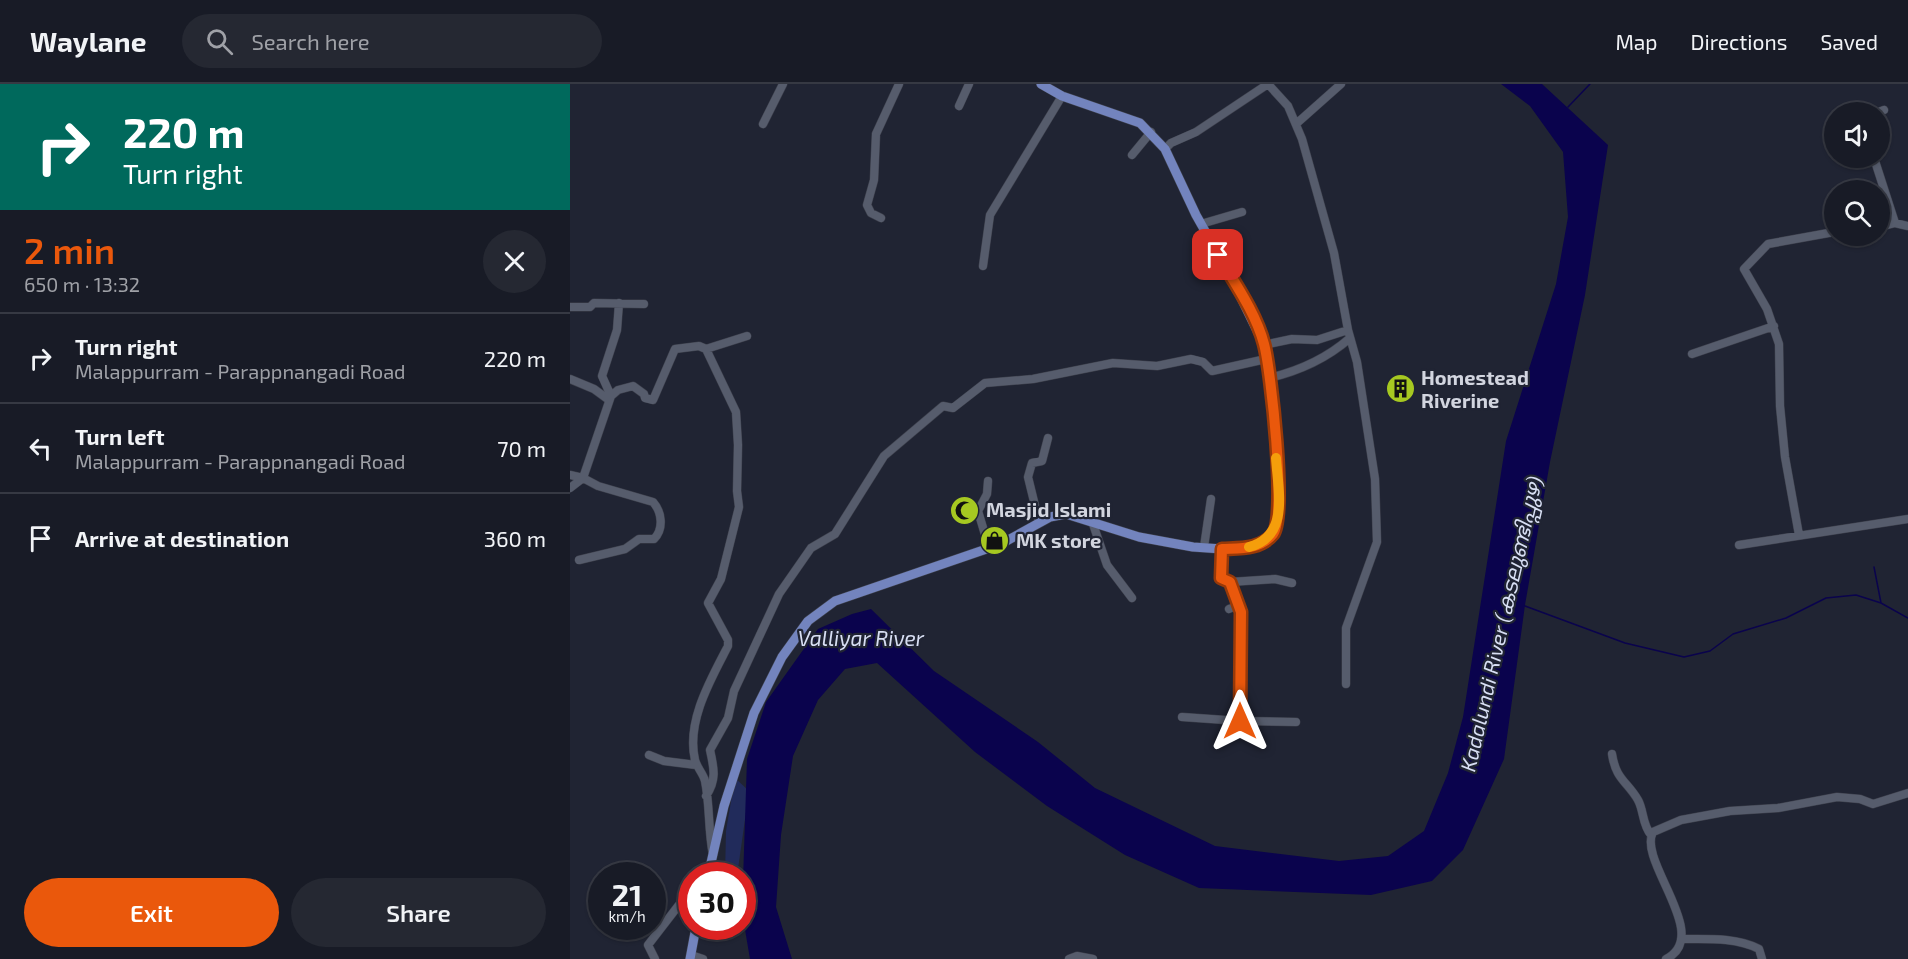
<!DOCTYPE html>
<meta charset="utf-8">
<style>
:root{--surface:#181b26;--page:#252832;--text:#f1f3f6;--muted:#9fa1a7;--line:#363943;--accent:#ea580c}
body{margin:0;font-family:"Exo 2","Noto Sans Malayalam",sans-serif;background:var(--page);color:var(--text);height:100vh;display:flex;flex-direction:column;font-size:22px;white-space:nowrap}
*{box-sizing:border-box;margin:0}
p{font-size:20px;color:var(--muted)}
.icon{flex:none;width:33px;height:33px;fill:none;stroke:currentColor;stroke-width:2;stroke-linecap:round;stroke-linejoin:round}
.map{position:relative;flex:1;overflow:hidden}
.details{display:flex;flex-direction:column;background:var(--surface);width:570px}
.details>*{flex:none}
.banner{background:#00695c;color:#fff;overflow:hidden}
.tools{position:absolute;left:1254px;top:18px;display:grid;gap:12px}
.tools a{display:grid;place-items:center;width:66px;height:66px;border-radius:50%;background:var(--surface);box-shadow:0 2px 4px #0004,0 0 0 2px var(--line);font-size:30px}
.speed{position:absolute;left:18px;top:778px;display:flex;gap:12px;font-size:30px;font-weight:700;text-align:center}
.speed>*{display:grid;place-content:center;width:78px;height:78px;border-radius:50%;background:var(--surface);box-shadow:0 2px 4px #0004,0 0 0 2px var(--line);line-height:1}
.speed small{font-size:15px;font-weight:400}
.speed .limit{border:9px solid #d22;background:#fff;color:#111}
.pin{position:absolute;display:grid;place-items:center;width:51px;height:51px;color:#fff;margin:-26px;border-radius:12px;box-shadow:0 3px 9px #0006}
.me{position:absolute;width:66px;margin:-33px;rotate:0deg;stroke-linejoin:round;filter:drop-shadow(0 0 4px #0008)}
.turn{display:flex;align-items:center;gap:21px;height:126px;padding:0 24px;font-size:27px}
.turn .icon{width:78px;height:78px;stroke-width:2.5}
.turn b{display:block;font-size:42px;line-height:51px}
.round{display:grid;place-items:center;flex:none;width:63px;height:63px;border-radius:32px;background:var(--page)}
.headline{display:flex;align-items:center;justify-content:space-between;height:102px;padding:0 24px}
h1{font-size:36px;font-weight:600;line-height:45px;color:var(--accent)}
.cta{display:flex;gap:12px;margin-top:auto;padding:12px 24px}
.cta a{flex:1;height:69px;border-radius:36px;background:var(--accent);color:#fff;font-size:24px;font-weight:600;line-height:69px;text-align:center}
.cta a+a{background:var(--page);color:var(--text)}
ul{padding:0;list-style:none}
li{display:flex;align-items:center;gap:18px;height:90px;padding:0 24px;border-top:2px solid var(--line)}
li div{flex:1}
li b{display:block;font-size:22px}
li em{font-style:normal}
header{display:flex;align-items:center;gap:36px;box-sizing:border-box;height:84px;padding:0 30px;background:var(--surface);border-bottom:2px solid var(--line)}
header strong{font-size:28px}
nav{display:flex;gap:33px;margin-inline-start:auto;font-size:21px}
.search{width:420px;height:54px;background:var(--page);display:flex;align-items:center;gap:15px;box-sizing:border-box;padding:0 21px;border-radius:33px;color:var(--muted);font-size:22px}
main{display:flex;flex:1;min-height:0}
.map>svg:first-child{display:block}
.green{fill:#212b5b}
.water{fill:#0a034d}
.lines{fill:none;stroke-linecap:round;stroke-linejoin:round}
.stream{stroke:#0a034d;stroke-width:1.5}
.minor-casing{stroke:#3e414d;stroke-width:9}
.major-casing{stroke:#3e414d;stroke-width:10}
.minor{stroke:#565c6c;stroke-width:8}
.major{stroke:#7384be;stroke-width:9}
.route-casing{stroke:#983908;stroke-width:15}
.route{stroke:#ea580c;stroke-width:10}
.slow{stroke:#f59e0b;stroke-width:10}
.labels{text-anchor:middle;stroke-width:4.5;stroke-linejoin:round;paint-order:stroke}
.poi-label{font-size:20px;font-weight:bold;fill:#d2d5df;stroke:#202433;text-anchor:start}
.water-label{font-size:21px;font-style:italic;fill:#d8dff4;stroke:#202433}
</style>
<header>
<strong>Waylane</strong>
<div class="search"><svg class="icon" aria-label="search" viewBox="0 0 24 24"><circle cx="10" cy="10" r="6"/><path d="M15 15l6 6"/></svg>Search here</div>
<nav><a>Map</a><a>Directions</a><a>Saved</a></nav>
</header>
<main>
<section class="details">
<div class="banner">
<div class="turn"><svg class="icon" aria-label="right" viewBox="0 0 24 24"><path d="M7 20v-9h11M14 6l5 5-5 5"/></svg><div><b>220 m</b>Turn right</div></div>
</div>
<div class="headline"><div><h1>2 min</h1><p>650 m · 13:32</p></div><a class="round"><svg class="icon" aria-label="close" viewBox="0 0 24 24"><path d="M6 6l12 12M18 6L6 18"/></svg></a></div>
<ul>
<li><svg class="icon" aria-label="right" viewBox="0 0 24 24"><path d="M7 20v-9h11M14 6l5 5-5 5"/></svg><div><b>Turn right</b><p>Malappurram - Parappnangadi Road</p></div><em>220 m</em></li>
<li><svg class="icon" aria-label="left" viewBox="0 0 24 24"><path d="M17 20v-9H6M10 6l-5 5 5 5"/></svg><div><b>Turn left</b><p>Malappurram - Parappnangadi Road</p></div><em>70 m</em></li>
<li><svg class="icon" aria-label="arrive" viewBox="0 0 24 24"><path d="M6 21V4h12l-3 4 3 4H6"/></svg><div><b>Arrive at destination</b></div><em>360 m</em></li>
</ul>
<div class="cta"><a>Exit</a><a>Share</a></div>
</section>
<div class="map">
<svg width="1338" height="875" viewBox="0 0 1338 875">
<rect width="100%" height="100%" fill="#202433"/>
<path class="green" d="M165 694 179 707 167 792H155L156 747Z"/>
<path class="water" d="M931 0H972L1038 61 1015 211 980 378 955 521 934 675 893 766 862 797 801 811 629 804 555 771 477 722 405 668 307 579 275 585 248 616 223 672 211 751 206 823 222 875H180L172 828 177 675 196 618 248 545 282 530 301 525 364 587 468 658 525 704 645 762 769 777 818 772 854 747 878 689 893 633 936 357 986 200 998 133 993 68 960 22Z"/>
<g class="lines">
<path class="stream" d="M998 23 1020 0
M1304 483 1311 519
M955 522 1055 559 1114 573 1140 567 1163 550 1216 534 1256 514 1286 511 1311 519 1338 534"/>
<defs>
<path id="minor" d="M389 22 399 0
M1309 28 1314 26
M193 40 213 0
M726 40 771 0
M595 65 601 59 626 48 698 0 718 22 732 55 764 169 778 246
M562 71 581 48
M1304 74 1325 139
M311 134 301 129 297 121 304 96 306 50 329 0
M631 140 672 128
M1310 143 1325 139 1338 142
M413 182 420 131 492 12
M0 223H20L24 219 74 220
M694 261 722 255 747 256 778 246 787 278 805 395 807 458 776 544V600
M136 265 177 252
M1122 270 1204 242
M699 294C729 287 756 275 780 254
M0 295 24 305 39 316
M41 312 32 292 47 246 49 219
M0 391 13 394
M418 397 417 410 408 427 419 464
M0 404 13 394
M469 438 458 393 462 379 472 377 478 354
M523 440 537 481 562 514
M1229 451 1215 373 1210 322 1209 260 1197 225 1174 185 1198 160 1264 148
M1169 461 1338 435
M634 463 641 415
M652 465 651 494 660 498 667 515 663 523 659 525
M9 476 55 465 69 455H84C94 445 92 428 83 418L28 402 13 394 41 312 48 306 63 302 74 310 75 314 83 316 105 265 129 262 136 265 166 328 168 361 167 407 169 423 151 495 138 519 158 556V562C141 595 116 637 125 676 127 684 133 689 135 697 140 721 138 746 143 771
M660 498 705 495 722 499
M612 633 670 637 671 528 667 515
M670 637 726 638
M1042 670C1046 696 1057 697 1068 716 1074 727 1072 740 1081 751
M79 671 94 677 126 681
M136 712C147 696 144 684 140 666L158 634 164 607 209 510 241 464 265 450 314 372 373 322 383 324 415 299 463 295 543 279 587 282 621 275 633 278 642 287 696 275
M1111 855C1136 855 1167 853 1189 865L1192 875
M121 871 133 875
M85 875 78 861 122 804
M499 875 507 872 523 875
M1096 875C1143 852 1067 777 1083 748L1111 736 1160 727 1208 724 1267 713 1290 715 1303 720 1338 709"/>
<path id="major" d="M138 792 154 722 184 629 212 573 238 537 265 517 431 460 480 433 496 430 569 453 623 463 652 465 689 461 703 450 709 438 703 325 694 261 661 193 626 131 595 65 570 39 492 12 471 0
M120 875 126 843"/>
</defs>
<use href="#minor" class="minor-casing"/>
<use href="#major" class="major-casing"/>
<use href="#minor" class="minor"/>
<use href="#major" class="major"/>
</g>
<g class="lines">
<defs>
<path id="route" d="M648 171C664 198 686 229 694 260 701 286 717 433 703 450 690 466 669 464 652 465L651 494 660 498 671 528 670 637"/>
</defs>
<use href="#route" class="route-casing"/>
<use href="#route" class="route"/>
<path class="slow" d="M679 463C720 452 708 407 706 374"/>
</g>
<defs>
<symbol id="building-disc" viewBox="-11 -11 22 22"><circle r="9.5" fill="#a6c821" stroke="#202433"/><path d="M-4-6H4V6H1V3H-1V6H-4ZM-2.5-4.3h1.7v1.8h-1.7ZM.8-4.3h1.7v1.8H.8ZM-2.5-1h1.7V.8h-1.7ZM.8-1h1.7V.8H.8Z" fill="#111"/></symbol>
<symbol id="mosque-disc" viewBox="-11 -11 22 22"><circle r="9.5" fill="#a6c821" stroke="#202433"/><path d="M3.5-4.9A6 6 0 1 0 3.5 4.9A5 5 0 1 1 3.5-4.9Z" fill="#111"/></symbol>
<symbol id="shop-disc" viewBox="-11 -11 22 22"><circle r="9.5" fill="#a6c821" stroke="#202433"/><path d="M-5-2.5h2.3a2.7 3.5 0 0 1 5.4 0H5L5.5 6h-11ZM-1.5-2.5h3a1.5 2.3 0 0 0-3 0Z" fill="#111"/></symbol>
</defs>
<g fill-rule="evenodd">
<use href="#building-disc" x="814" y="288" width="33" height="33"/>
<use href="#mosque-disc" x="378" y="410" width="33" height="33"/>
<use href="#shop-disc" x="408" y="440" width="33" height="33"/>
</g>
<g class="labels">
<g class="poi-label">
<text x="851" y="301">Homestead<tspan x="851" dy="23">Riverine</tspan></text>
<text x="416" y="433">Masjid Islami</text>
<text x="446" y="464">MK store</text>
</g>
<g class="water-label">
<text transform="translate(932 540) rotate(-77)" y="7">Kadalundi River (കടലുണ്ടിപ്പുഴ)</text>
<text x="291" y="562">Valliyar River</text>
</g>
</g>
</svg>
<div class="tools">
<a><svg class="icon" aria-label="sound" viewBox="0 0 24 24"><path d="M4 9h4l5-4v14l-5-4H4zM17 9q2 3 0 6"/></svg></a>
<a><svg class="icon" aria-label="search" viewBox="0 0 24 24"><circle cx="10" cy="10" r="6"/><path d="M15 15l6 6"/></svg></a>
</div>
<div class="speed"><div>21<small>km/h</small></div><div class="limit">30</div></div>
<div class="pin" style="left:648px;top:171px;background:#d93025"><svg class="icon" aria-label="arrive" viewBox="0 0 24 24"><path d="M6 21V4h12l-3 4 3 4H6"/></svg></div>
<svg class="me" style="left:670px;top:637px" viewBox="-20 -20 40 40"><path d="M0-17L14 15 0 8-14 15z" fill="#ea580c" stroke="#fff" stroke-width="4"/></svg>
</div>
</main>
